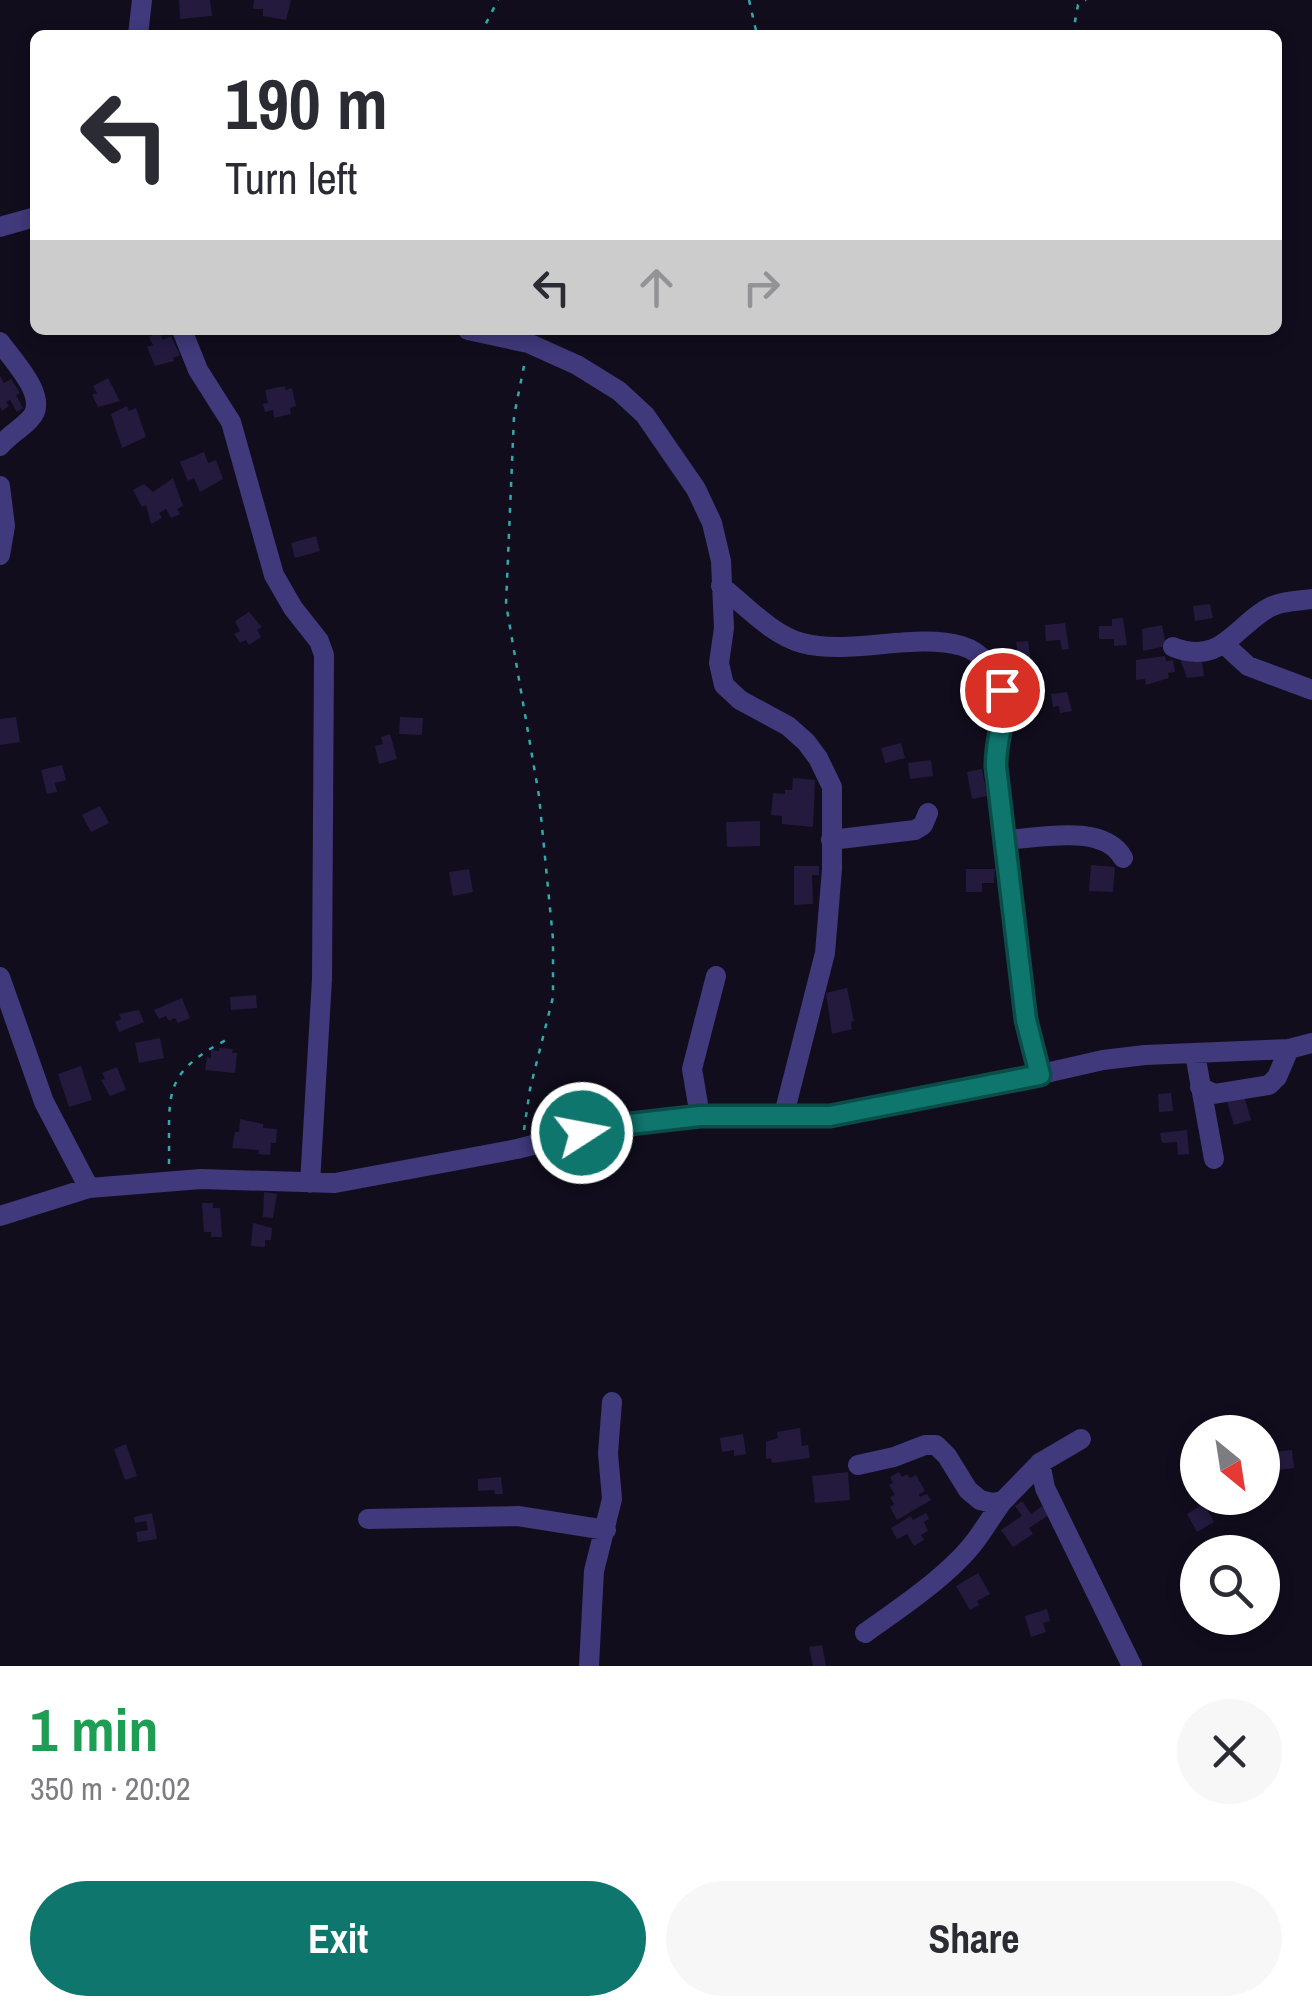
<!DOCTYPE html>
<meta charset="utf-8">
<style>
:root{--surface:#fff;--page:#f7f7f7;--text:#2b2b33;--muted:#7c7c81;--accent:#0f766e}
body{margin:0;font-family:"Archivo Narrow",sans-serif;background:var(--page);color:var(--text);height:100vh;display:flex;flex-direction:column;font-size:38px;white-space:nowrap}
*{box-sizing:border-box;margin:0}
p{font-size:32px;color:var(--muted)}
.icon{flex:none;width:55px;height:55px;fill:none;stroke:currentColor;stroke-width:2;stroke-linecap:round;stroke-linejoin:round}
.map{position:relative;height:1666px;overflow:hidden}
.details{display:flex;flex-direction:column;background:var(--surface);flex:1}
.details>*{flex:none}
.top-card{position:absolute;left:30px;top:30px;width:1252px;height:305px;border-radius:15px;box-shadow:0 5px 15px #0003;background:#fff;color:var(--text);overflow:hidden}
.needle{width:65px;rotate:150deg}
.fabs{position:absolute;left:1180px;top:1415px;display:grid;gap:20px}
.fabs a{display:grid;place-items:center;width:100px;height:100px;border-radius:50%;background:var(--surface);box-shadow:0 5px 15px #0003;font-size:50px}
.pin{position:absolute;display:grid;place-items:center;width:85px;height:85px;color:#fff;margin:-42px;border:5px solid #fff;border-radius:50%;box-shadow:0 2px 10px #0007}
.me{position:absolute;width:110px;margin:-55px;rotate:79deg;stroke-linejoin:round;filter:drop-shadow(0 0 8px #0008)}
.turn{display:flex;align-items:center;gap:35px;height:210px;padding:0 30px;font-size:45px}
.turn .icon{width:130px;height:130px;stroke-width:2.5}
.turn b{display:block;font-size:70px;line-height:85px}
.lanes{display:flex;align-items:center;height:95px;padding:0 30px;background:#0003;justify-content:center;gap:50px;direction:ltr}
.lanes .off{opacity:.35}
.round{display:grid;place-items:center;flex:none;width:105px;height:105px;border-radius:52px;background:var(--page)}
.head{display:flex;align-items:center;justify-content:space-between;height:170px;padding:0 30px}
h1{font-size:60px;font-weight:800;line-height:75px;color:#1e9e55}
.action{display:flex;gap:20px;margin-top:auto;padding:20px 30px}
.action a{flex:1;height:115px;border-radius:60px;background:var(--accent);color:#fff;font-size:40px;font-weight:800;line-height:115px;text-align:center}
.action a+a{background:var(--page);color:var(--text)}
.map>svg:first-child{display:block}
.building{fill:#231a3e}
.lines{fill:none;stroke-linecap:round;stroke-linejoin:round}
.path{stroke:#32a9aa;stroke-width:2.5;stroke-dasharray:5 8;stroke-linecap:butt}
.minor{stroke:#40397b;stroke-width:20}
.route-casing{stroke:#0a4d48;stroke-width:25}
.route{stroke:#0f766e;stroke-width:18}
</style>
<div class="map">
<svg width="1312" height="1666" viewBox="0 0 1312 1666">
<rect width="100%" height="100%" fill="#110d1d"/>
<path class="building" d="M179 0H210L212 16 180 19Z
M254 0H291L286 20 263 16V9H253Z
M159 332 163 340 171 336 180 355 173 358 174 361 155 366 147 347 153 345 149 337Z
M0 376 4 383 11 379 20 393 16 395 23 408 17 412 10 400 6 402 9 406 2 411 0 407Z
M108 378 120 401 98 407 92 395 97 393 93 386Z
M285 386 286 390 292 388 296 406 290 408 291 414 274 418 273 410 265 412 263 404 268 403 265 390Z
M127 406 129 411 136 408 146 437 122 448 111 414Z
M204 452 208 463 216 460 223 479 200 492 194 478 188 481 180 462Z
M173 478 183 506 177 509 180 514 171 518 166 509 159 513 162 518 151 524 146 505 142 507 133 490 144 484 153 492Z
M316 536 320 551 295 558 291 543Z
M1210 604 1213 618 1195 621 1193 606Z
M249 612 262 627 257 630 261 637 249 645 246 640 240 643 234 634 240 631 235 621Z
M1123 618 1127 645 1114 646V639H1099V626H1112V619Z
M1065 623 1069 649 1062 650 1060 640 1046 641 1045 625Z
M1162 625 1166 646 1143 651 1142 629Z
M1028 641 1031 663 1020 664 1016 642Z
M1201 655 1204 676 1187 678 1180 659Z
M1165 656 1166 661 1173 660 1175 672 1168 673 1169 678 1146 685 1145 679 1136 680V660Z
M1067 692 1072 711 1060 713 1059 706 1053 707 1051 694Z
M16 717 20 742 0 745V719Z
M400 717 423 718 422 735 399 734Z
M390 734 397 759 379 764 375 746 383 744 381 737Z
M901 743 905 758 885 763 881 748Z
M931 760 933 776 910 779 908 763Z
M62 765 66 780 55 783 57 792 47 794 41 770Z
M982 769 987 796 972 799 967 772Z
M793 778 815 780 813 827 782 824V816L771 815 773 793 785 794V790H792Z
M100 806 109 823 91 832 82 815Z
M760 821V846L727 847 726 822Z
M1091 865 1115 867 1113 892 1089 891Z
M794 866H819V875H812L813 904 794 905Z
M469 869 473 892 453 896 449 872Z
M966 869H995L994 883H982V892H966Z
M847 988 854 1021 851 1022 852 1029 832 1034 826 993Z
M256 995 257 1008 231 1010 230 997Z
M182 998 190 1018 178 1023 175 1018 169 1021 166 1016 159 1019 154 1010Z
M139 1010 144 1022 119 1032 115 1022 121 1019 119 1014Z
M160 1038 164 1058 139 1063 135 1043Z
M219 1048 233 1049 232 1053H237L235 1073 205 1070 207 1057 211 1058V1050L219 1051Z
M81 1066 92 1100 69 1107 58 1074Z
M117 1067 126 1090 110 1096 101 1080 105 1079 102 1073Z
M1171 1093 1173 1111 1159 1112 1158 1094Z
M1244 1096 1251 1120 1234 1125 1227 1102Z
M240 1119 263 1124V1128L277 1129 276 1143H271L270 1155 258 1154 259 1150 232 1148 235 1132H239Z
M1187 1130 1189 1154 1178 1155 1177 1142 1162 1143 1160 1133Z
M264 1192 277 1194 273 1218 263 1217Z
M202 1203H213V1208H220L222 1237H211V1232H204Z
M253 1223 272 1228 271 1240H265V1247L251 1246Z
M800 1428 802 1446 808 1445 810 1458 772 1463 771 1458 766 1459V1442L778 1438 777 1432Z
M743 1434 746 1454 734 1456V1450L722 1452 720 1438Z
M126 1444 137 1476 125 1480 114 1449Z
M1292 1450 1294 1468 1271 1471 1273 1452Z
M848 1472 850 1500 815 1503 812 1476Z
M899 1472 902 1477 907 1474 910 1478 916 1475 925 1491 919 1494 920 1497 927 1494 931 1500 897 1520 890 1507 894 1504 890 1497 895 1495 889 1485 893 1483 890 1477Z
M501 1477 503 1494H495L494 1490 478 1491V1479Z
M1022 1501 1031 1514 1048 1502 1055 1511 1029 1528 1033 1534 1013 1547 1001 1530 1022 1516 1015 1506Z
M1204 1504 1214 1522 1197 1532 1187 1514Z
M152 1513 157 1539 138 1542 136 1532 148 1530 146 1521 135 1523 134 1517Z
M926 1513 929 1519 924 1522 928 1531 921 1535 924 1540 914 1546 907 1534 897 1539 891 1528 911 1516 913 1520Z
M978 1573 990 1594 977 1601 979 1605 970 1610 956 1586Z
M1047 1609 1050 1621 1043 1623 1046 1632 1031 1637 1025 1616Z
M822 1645 826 1666H813L809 1647Z"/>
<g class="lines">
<path class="path" d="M749 0 757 35
M480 35 498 0
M1076 35 1074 27 1078 5 1086 0
M524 1130 530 1089 553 997V939L539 796 506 604 514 416 525 361
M169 1164C170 1095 160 1074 228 1039"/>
<path class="minor" d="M138 35 142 0
M0 227 35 217
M182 330 198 370 231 422 274 575 293 608 319 641 324 655 322 979 310 1183
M468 330 528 343 577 365 619 391 645 415 696 489 712 523 721 561 724 628 719 663 724 685 740 700 788 726 806 742 818 758 832 787V869L825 953 783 1118
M0 342C12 360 51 398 30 419 21 429 9 435 0 446
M0 486 5 526 0 555
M721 586C745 605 772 635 802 643 851 656 914 632 962 646 982 652 996 671 1002 690 1010 715 994 739 996 764 1001 823 1009 881 1016 939 1022 985 1026 1031 1040 1075
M1224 644 1248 666 1312 690
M1173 647C1219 665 1232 631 1265 610 1279 601 1296 601 1312 599
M831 840 915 830 923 825 928 813
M1005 840C1039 838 1104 823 1123 858
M0 977 44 1102 89 1188
M1195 1054 1214 1159
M1200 1087 1214 1094 1269 1085 1277 1077 1289 1049
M700 1116 692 1069 716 976
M0 1216 89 1188 201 1179 335 1183 517 1149 612 1125 700 1116H831L980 1088 1103 1060 1145 1055 1289 1049 1312 1043
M1081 1439 1040 1463 1045 1488 1132 1666
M858 1465 894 1457 925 1445H936L947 1456 968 1490 980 1500 992 1503 1003 1501 1040 1463
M368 1519 518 1516 606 1530
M865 1633C900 1608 950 1575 976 1540 985 1528 993 1514 1003 1501
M589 1666 594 1571 612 1499 608 1453 612 1402"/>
</g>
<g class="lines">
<defs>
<path id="route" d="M582 1133 612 1126 700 1116H830L1040 1075 1026 1020 996 767C995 740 1007 717 1002 690"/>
</defs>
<use href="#route" class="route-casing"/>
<use href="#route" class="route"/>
</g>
</svg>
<div class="fabs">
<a><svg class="needle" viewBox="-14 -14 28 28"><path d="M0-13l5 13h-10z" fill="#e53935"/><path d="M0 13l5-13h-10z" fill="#7c7c81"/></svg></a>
<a><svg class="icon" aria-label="search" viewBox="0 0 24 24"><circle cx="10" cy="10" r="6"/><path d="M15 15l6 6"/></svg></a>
</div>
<div class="pin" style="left:1002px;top:690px;background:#d93025"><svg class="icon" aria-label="arrive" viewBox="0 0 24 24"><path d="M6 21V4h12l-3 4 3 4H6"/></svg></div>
<svg class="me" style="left:582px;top:1133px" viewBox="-20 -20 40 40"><circle r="17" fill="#0f766e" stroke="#fff" stroke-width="3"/><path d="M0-11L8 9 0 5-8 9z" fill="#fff"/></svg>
<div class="top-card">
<div class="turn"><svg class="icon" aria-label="left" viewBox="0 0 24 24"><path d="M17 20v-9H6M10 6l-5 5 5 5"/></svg><div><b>190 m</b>Turn left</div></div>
<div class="lanes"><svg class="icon" aria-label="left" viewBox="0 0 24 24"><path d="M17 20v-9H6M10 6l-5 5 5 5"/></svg><svg class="icon off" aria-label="ahead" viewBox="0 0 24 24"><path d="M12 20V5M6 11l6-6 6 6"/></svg><svg class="icon off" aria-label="right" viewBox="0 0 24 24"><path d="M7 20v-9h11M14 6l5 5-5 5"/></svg></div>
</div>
</div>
<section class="details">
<div class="head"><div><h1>1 min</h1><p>350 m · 20:02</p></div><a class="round"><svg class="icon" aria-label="close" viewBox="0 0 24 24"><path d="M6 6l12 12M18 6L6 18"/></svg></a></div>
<div class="action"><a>Exit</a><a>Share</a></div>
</section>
